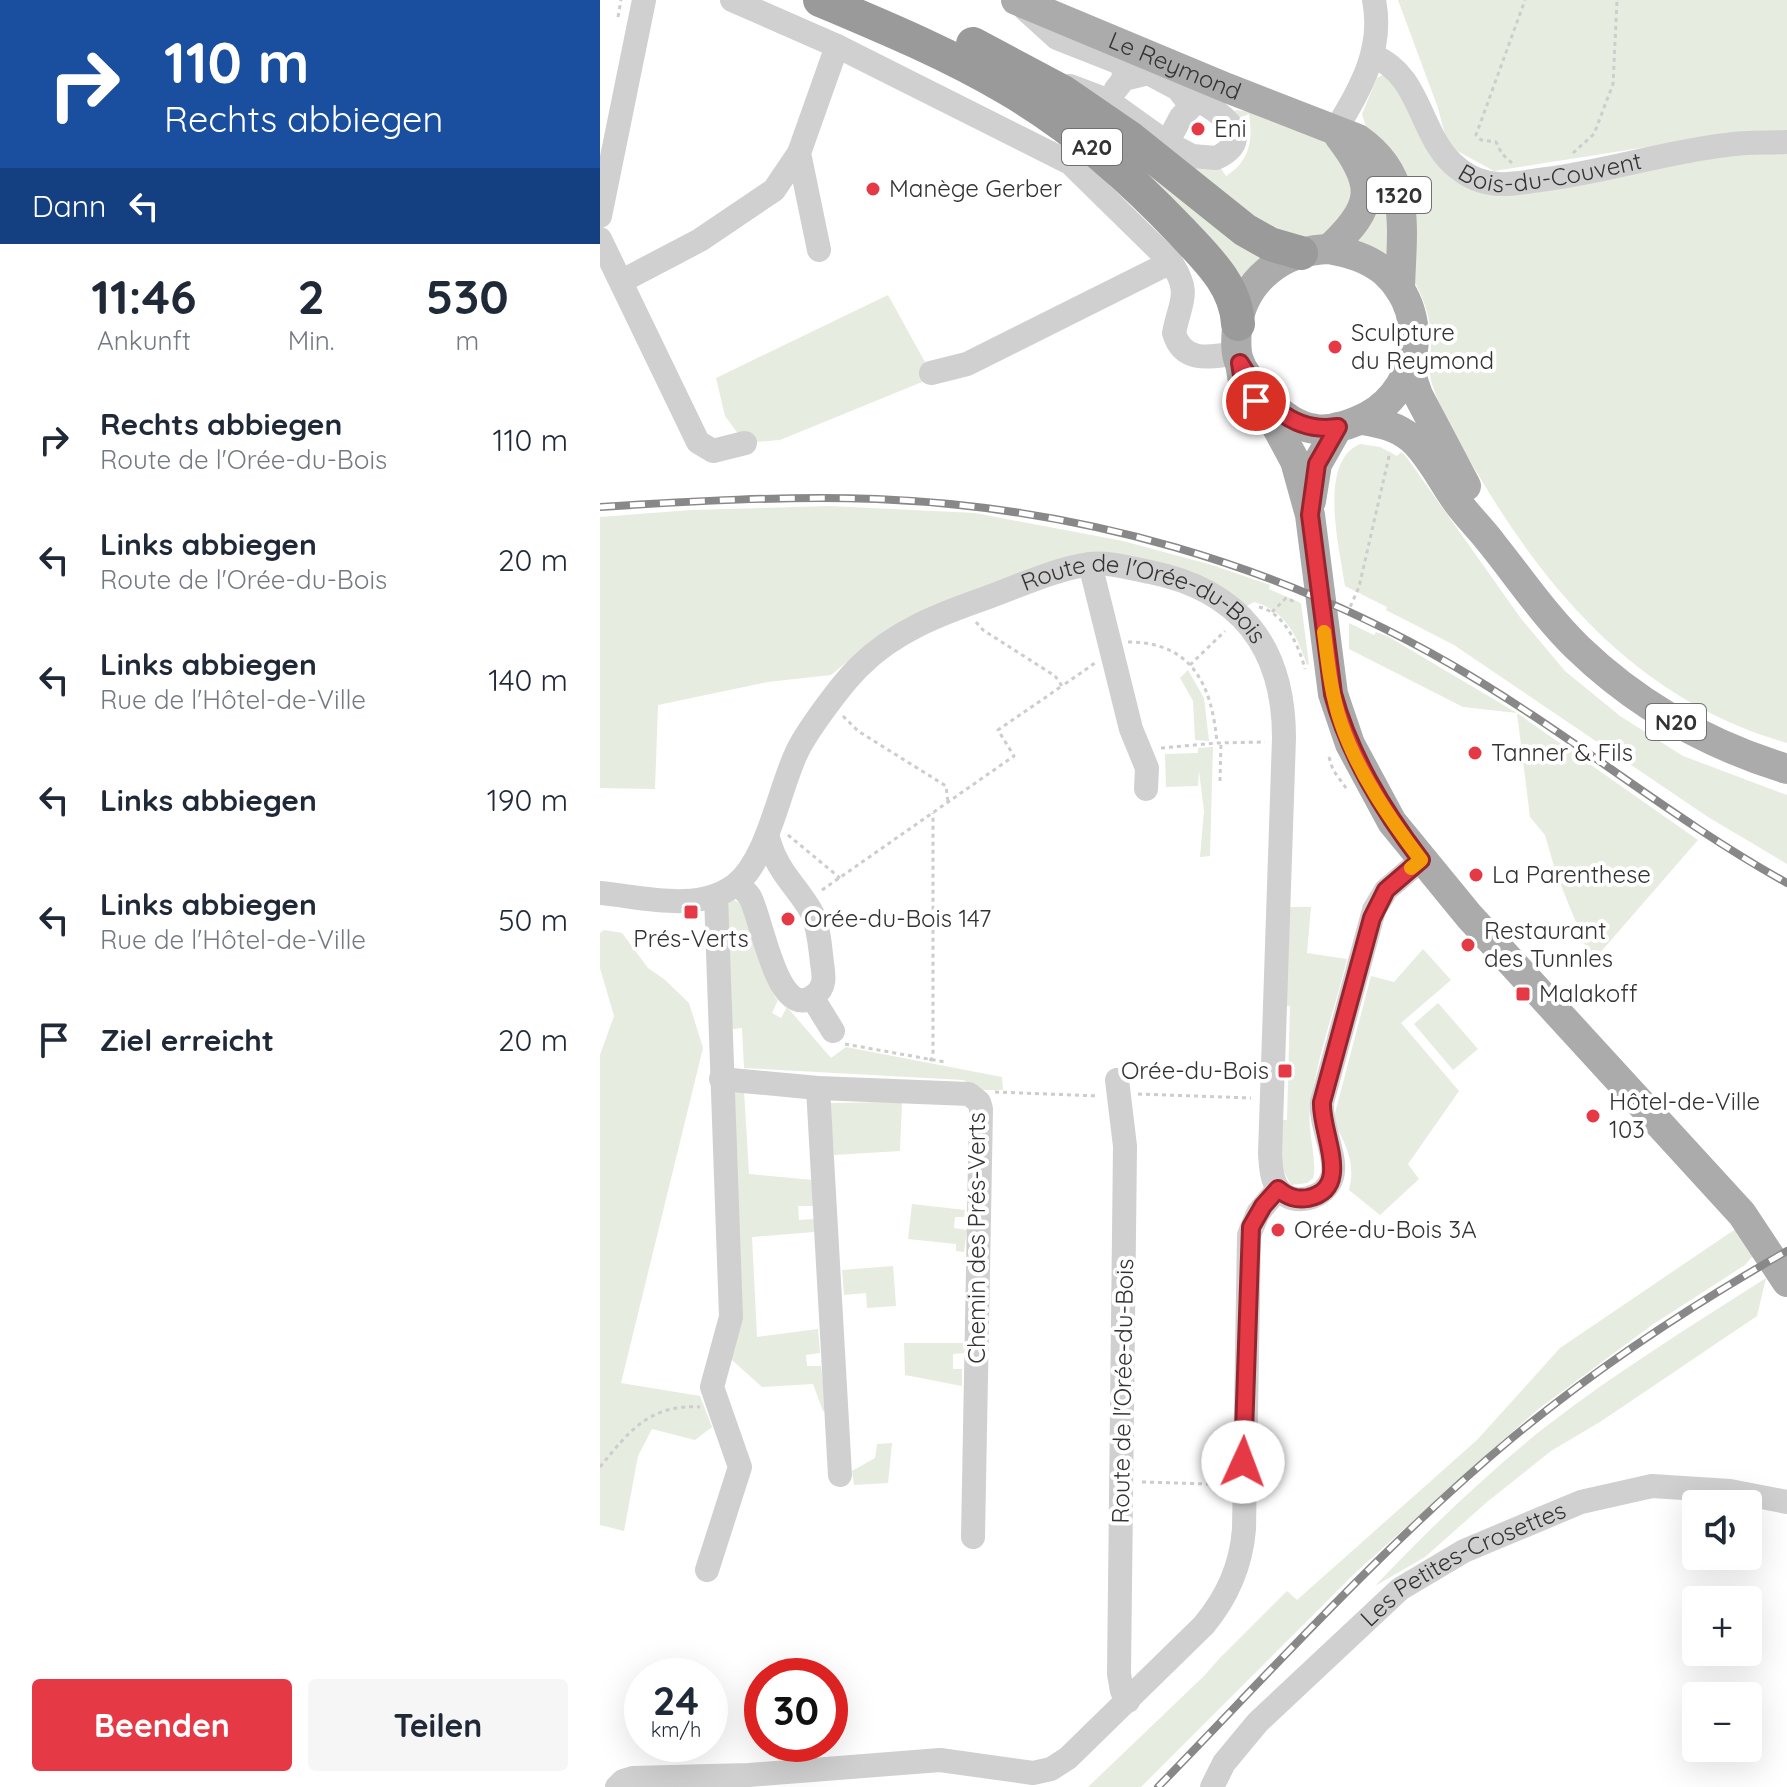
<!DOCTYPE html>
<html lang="de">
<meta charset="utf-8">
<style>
:root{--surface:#fff;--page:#f6f6f7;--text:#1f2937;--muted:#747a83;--accent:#e63946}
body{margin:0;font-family:Quicksand,sans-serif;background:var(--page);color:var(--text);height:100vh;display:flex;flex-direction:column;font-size:30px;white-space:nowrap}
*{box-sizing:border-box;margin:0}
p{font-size:26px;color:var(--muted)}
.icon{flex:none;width:44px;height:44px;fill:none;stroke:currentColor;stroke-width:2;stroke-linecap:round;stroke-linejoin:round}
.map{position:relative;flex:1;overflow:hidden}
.drawer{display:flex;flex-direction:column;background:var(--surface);width:600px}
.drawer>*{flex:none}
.hud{background:#1a4fa0;color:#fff;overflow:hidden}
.buttons{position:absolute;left:1082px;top:1490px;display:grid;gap:16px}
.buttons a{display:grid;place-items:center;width:80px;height:80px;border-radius:8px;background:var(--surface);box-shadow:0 8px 32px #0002;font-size:40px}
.speed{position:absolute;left:24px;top:1658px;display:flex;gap:16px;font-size:40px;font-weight:700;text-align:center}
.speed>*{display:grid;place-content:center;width:104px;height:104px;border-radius:50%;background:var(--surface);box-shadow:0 8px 32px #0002;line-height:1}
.speed small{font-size:20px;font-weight:400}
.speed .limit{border:12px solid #d22;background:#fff;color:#111}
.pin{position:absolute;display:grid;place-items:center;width:68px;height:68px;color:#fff;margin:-34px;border:4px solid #fff;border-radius:50%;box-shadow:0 2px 8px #0007}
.me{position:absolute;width:88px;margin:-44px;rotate:2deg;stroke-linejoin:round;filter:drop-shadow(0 0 6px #0008)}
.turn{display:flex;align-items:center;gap:28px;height:168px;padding:0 32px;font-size:36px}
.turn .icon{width:104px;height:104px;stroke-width:2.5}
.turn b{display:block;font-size:56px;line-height:68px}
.then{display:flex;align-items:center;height:76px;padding:0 32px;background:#0003;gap:16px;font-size:30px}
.eta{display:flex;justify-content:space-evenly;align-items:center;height:136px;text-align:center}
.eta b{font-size:48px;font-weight:800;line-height:56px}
.cta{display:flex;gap:16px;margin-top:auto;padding:16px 32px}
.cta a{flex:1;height:92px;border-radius:8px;background:var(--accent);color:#fff;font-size:32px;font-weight:800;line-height:92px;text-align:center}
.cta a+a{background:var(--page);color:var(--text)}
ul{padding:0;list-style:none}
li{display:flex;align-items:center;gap:24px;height:120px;padding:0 32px}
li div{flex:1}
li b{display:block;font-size:30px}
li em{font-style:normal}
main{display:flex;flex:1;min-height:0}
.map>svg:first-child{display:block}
.green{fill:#e6ecdf}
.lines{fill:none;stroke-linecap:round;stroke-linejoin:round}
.path{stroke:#cdcdcd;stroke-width:3;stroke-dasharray:4 4;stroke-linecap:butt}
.minor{stroke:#d0d0d0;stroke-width:24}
.major{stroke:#ababab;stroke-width:30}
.highway{stroke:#9a9a9a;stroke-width:34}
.rail-casing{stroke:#888;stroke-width:8}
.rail{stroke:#fff;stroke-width:5;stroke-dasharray:15;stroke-linecap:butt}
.route-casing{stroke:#96252e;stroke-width:20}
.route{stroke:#e63946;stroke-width:14}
.slow{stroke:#f59e0b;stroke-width:14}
.poi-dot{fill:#e63946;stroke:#fff;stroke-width:3}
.labels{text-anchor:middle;stroke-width:8;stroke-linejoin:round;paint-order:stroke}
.shield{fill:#fff;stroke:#707070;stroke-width:2}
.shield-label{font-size:22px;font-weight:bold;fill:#333}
.street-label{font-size:24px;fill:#333;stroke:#fff}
.poi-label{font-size:24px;fill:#333;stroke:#fff;text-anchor:start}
</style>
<main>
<section class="drawer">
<div class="hud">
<div class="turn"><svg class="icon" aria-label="right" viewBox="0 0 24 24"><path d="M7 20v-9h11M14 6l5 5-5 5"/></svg><div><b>110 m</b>Rechts abbiegen</div></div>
<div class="then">Dann<svg class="icon" aria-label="left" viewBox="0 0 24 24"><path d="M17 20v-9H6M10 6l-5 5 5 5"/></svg></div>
</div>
<div class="eta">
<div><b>11:46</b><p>Ankunft</p></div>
<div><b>2</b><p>Min.</p></div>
<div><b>530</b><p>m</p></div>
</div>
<ul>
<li><svg class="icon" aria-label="right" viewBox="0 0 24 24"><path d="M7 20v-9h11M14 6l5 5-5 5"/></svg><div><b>Rechts abbiegen</b><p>Route de l'Orée-du-Bois</p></div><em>110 m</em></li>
<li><svg class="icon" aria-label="left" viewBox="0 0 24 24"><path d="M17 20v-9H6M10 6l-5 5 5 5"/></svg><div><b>Links abbiegen</b><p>Route de l'Orée-du-Bois</p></div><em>20 m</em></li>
<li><svg class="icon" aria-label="left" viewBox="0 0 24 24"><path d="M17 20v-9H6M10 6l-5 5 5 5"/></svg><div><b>Links abbiegen</b><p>Rue de l'Hôtel-de-Ville</p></div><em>140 m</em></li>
<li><svg class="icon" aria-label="left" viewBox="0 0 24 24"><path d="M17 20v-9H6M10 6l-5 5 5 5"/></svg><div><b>Links abbiegen</b></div><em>190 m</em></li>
<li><svg class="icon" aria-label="left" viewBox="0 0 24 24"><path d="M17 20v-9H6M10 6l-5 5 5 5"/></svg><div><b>Links abbiegen</b><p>Rue de l'Hôtel-de-Ville</p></div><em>50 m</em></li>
<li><svg class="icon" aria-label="arrive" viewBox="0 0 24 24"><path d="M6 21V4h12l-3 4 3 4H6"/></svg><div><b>Ziel erreicht</b></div><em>20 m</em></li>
</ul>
<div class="cta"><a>Beenden</a><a>Teilen</a></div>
</section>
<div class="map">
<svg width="1187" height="1787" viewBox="0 0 1187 1787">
<rect width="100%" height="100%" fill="#fff"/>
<path class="green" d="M798 0H1187V137L1123 135 894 171 848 146 838 108Z
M784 74 885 191 1022 169 1187 149V743C1047 703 955 603 882 481 864 451 843 418 832 384 827 369 832 352 831 336 830 315 823 297 813 279L762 114 777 78Z
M412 75 671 259 644 288Z
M636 110C678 114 708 132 744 153L755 212 716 239 678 236 595 170 592 159 619 166 626 176C650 161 653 140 649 114L639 118 633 112Z
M783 173 792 266 748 244Z
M288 295 331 373 322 382 180 440 145 443 125 416 116 378Z
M760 444 780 447 797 456 801 452 805 455 922 620 965 671 1020 716 1083 756 1187 795V864L1108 817 854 645 786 610 787 607 745 586C740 550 717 462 760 444Z
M229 506 375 513 523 541 612 565 670 585 669 589 701 603 709 664 707 665C697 636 685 610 654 602L645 607 515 556 265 647 231 675 168 682 58 705 55 789 0 788V517L91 510Z
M749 623 774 635 776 632 789 637 917 713 1098 840 992 962 956 873 945 835 930 817 917 713 863 707 749 649Z
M588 670 604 698 609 741 595 740 593 701 580 678Z
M613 747 610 856 600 857 604 811 599 771 598 786 566 787 565 754 598 753V748Z
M131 899 141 903 175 997 178 1000 172 1013 181 1018 187 1007 231 1058 246 1047 402 1077 403 1090H383L363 1080 144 1068 142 1028 124 1030 128 901Z
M686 907H711L707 953 747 959C735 1009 716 1059 710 1110 707 1130 718 1165 713 1178L707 1183 691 1185 682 1168 678 1120H687L690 1006 678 1005Z
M4 930 22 933 48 968 64 979 89 1003 103 1048 21 1383 100 1396 112 1427 95 1440 52 1429 38 1456 24 1531 0 1525V1055L14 1016 0 968V933Z
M823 949 851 980 801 1023 859 1091 808 1164 819 1179 780 1215 749 1190C756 1163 746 1144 733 1121L771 976 794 982Z
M838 1003 878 1049 853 1070 814 1024Z
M127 1090H144L149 1174 213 1180 214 1206H198L199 1220 214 1219V1232L152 1237 157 1337 218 1329 220 1353 206 1355 207 1366H221L227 1410 223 1411 213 1384 162 1387 132 1360Z
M302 1102 300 1151 234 1155 230 1103Z
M312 1204 365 1210 364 1217H355L354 1228 367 1230 364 1252 356 1251V1244L308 1239Z
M1137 1228 1155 1253 1145 1265 1052 1325 937 1410 757 1571 541 1787H488L605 1675 618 1660 687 1591 697 1600 877 1440 960 1348Z
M293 1266 296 1306 267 1308 266 1293 244 1295 242 1270Z
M1166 1278 1157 1316 1000 1422 951 1451 887 1502 825 1557 775 1586C828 1530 884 1476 944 1428 1015 1373 1091 1326 1166 1278Z
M304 1343H363L364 1353 353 1354V1369H362V1386L305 1375Z
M292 1443 288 1483 254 1485 252 1471 275 1458 277 1444Z"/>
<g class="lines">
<path class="path" d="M18 17 21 0
M973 153 994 134 1013 84 1017 0
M912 163 902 154 896 142 881 140 876 135 925 0
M659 607C684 612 699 646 705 669
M672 612 686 598 697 603
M747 614 759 587 790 452
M376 622 383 630 455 676 462 686 495 663
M528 642C593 642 612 686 617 743
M590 665 625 631
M243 716 258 731 346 786 348 802
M561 748 617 743 665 742
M729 757 733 770 746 788
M620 781 621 742
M188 835 240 878
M222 890 414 756 398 730 462 686
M245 1044 345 1062
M330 1061 333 1056V813
M395 1092 499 1096
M538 1094 651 1098
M0 1467C29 1431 50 1404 100 1407
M542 1482 608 1484 626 1465"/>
<g class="minor">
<path d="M132 0 237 46 470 163 571 262C592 294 580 301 574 333 583 364 611 357 637 353"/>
<path d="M425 9 457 38 523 64 524 79"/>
<path id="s1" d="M773 56C823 75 819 140 859 169 870 178 885 183 898 184 914 185 931 181 947 179 1007 171 1066 152 1126 145 1146 142 1167 143 1187 142"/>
<path d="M470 86 507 100 567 143 586 176"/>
<path d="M516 89 524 79 548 73 578 89 591 106"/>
<path d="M598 100C621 113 658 138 616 158L592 156 567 143 581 117Z"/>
<path d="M735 131C760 89 784 50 774 0"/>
<path d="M0 216 44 0"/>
<path d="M0 239 98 442 113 451 145 443"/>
<path d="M219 250 199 153 237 46"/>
<path d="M22 281 100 240 174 190 199 153"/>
<path d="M331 373 367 364 571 262"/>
<path d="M490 564 531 729 547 768 546 789"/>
<path d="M137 884C141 888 147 892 150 897 162 918 177 1023 214 996 226 987 224 976 222 963 220 946 219 930 213 915 203 894 185 879 176 859 172 852 170 843 167 836"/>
<path id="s2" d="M0 893C43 897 98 913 135 885 167 861 179 790 196 754 205 733 243 682 260 666 295 631 340 614 386 598 419 586 455 569 490 564 510 562 530 568 550 572 640 590 684 647 684 738L670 1154C671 1166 671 1181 680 1191 695 1207 726 1198 732 1177 738 1157 720 1127 722 1102L774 910 786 890 821 860"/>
<path d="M212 997 233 1031"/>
<path d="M121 1079 218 1088 369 1094 379 1102 381 1109 373 1537"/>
<path d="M517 1080 525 1146 519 1674 522 1691 528 1701"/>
<path d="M218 1088 240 1475"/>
<path d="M107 1570 140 1467 112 1387 131 1317 116 896"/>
<path d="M17 1787 23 1781 33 1778 149 1775 340 1760 433 1773 451 1769 468 1758 604 1625C628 1596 641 1566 644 1529L649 1235 658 1213 678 1189"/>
<path id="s3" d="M612 1787 624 1763 658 1722 800 1589 864 1551 981 1502 1052 1486 1130 1491 1187 1502"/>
</g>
<g class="major">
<path id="s4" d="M416 0 627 88 758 139C814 178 801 231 800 290"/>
<path d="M729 249C750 253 768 258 785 272 834 316 818 398 757 421 745 426 730 431 716 429 696 427 678 412 665 398 656 388 646 376 640 364 635 353 636 340 637 328 643 280 683 250 729 249Z"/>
<path d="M729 249C775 207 777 185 739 136"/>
<path d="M640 363 643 382 647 390 675 424 695 461 710 515 733 694 750 744 792 822 869 916 1142 1214 1187 1282"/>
<path d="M809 369 818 395 866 486"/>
<path d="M762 420C780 423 797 426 812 439 831 456 843 483 858 503 869 518 882 530 893 545 921 580 946 617 978 648 1037 705 1109 745 1187 769"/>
<path d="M711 501 717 464 738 427"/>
</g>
<path class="highway" d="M220 0C284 27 349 54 408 89 474 127 530 177 582 232 607 259 636 285 638 324
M373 44 463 92 530 138 645 230 670 244 701 253"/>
<defs>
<path id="rail" d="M0 507C92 501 184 496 277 499 479 507 677 564 852 665 968 732 1070 818 1187 883
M558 1787C673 1669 785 1544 912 1438 998 1367 1090 1306 1187 1251"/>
</defs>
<use href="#rail" class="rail-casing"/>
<use href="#rail" class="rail"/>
</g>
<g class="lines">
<defs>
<path id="route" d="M643 1462 651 1227 663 1206 678 1189C688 1197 696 1200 708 1198 754 1188 720 1133 722 1102L772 918 786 890 821 860C783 810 750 756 733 694L710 515 717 464 738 427C690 434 663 400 640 363L643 382 656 401"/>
</defs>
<use href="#route" class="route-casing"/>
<use href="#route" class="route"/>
<path class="slow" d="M724 632C728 663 731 694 741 723 758 773 790 819 821 860L811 868"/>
</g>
<g class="poi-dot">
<circle cx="598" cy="129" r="8"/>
<circle cx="273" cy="189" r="8"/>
<circle cx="735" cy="347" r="8"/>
<circle cx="875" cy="753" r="8"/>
<circle cx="876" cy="875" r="8"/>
<rect x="83" y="904" width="16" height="16" rx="4"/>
<circle cx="188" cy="919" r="8"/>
<circle cx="868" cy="945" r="8"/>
<rect x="915" y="986" width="16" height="16" rx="4"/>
<rect x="677" y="1063" width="16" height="16" rx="4"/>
<circle cx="993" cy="1116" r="8"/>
<circle cx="678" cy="1230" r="8"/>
</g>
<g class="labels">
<g class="shield">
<rect x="462" y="129" width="60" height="36" rx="6"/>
<rect x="767" y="177" width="64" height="36" rx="6"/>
<rect x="1046" y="704" width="60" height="36" rx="6"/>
</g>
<g class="shield-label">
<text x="492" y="155">A20</text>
<text x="799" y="203">1320</text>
<text x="1076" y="730">N20</text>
</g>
<g class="street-label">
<text dy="8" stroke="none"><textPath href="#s4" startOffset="172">Le Reymond</textPath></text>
<text dy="8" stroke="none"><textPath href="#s1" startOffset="240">Bois-du-Couvent</textPath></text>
<text dy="8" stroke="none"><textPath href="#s2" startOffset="710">Route de l'Orée-du-Bois</textPath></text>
<text transform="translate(377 1238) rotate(-90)" y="8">Chemin des Prés-Verts</text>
<text transform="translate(523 1391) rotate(-89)" y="8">Route de l'Orée-du-Bois</text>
<text dy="8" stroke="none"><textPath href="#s3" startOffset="342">Les Petites-Crosettes</textPath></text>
</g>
<g class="poi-label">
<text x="614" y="137">Eni</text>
<text x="289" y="197">Manège Gerber</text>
<text x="751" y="341">Sculpture<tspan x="751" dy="28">du Reymond</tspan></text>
<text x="891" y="761">Tanner &amp; Fils</text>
<text x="892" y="883">La Parenthese</text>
<text x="204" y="927">Orée-du-Bois 147</text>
<text x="884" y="939">Restaurant<tspan x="884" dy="28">des Tunnles</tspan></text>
<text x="91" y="947" text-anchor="middle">Prés-Verts</text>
<text x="939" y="1002">Malakoff</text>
<text x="669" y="1079" text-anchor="end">Orée-du-Bois</text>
<text x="1009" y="1110">Hôtel-de-Ville<tspan x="1009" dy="28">103</tspan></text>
<text x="694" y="1238">Orée-du-Bois 3A</text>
</g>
</g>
</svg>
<div class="buttons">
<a><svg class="icon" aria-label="sound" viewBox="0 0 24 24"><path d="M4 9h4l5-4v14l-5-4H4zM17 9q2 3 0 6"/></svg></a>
<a>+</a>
<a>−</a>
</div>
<div class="speed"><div>24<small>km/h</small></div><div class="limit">30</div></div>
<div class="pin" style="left:656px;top:401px;background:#d93025"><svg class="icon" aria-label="arrive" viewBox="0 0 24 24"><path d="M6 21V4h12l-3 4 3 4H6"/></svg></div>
<svg class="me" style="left:643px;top:1462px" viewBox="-20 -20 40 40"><circle r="19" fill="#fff"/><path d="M0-13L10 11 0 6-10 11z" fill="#e63946"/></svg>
</div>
</main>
